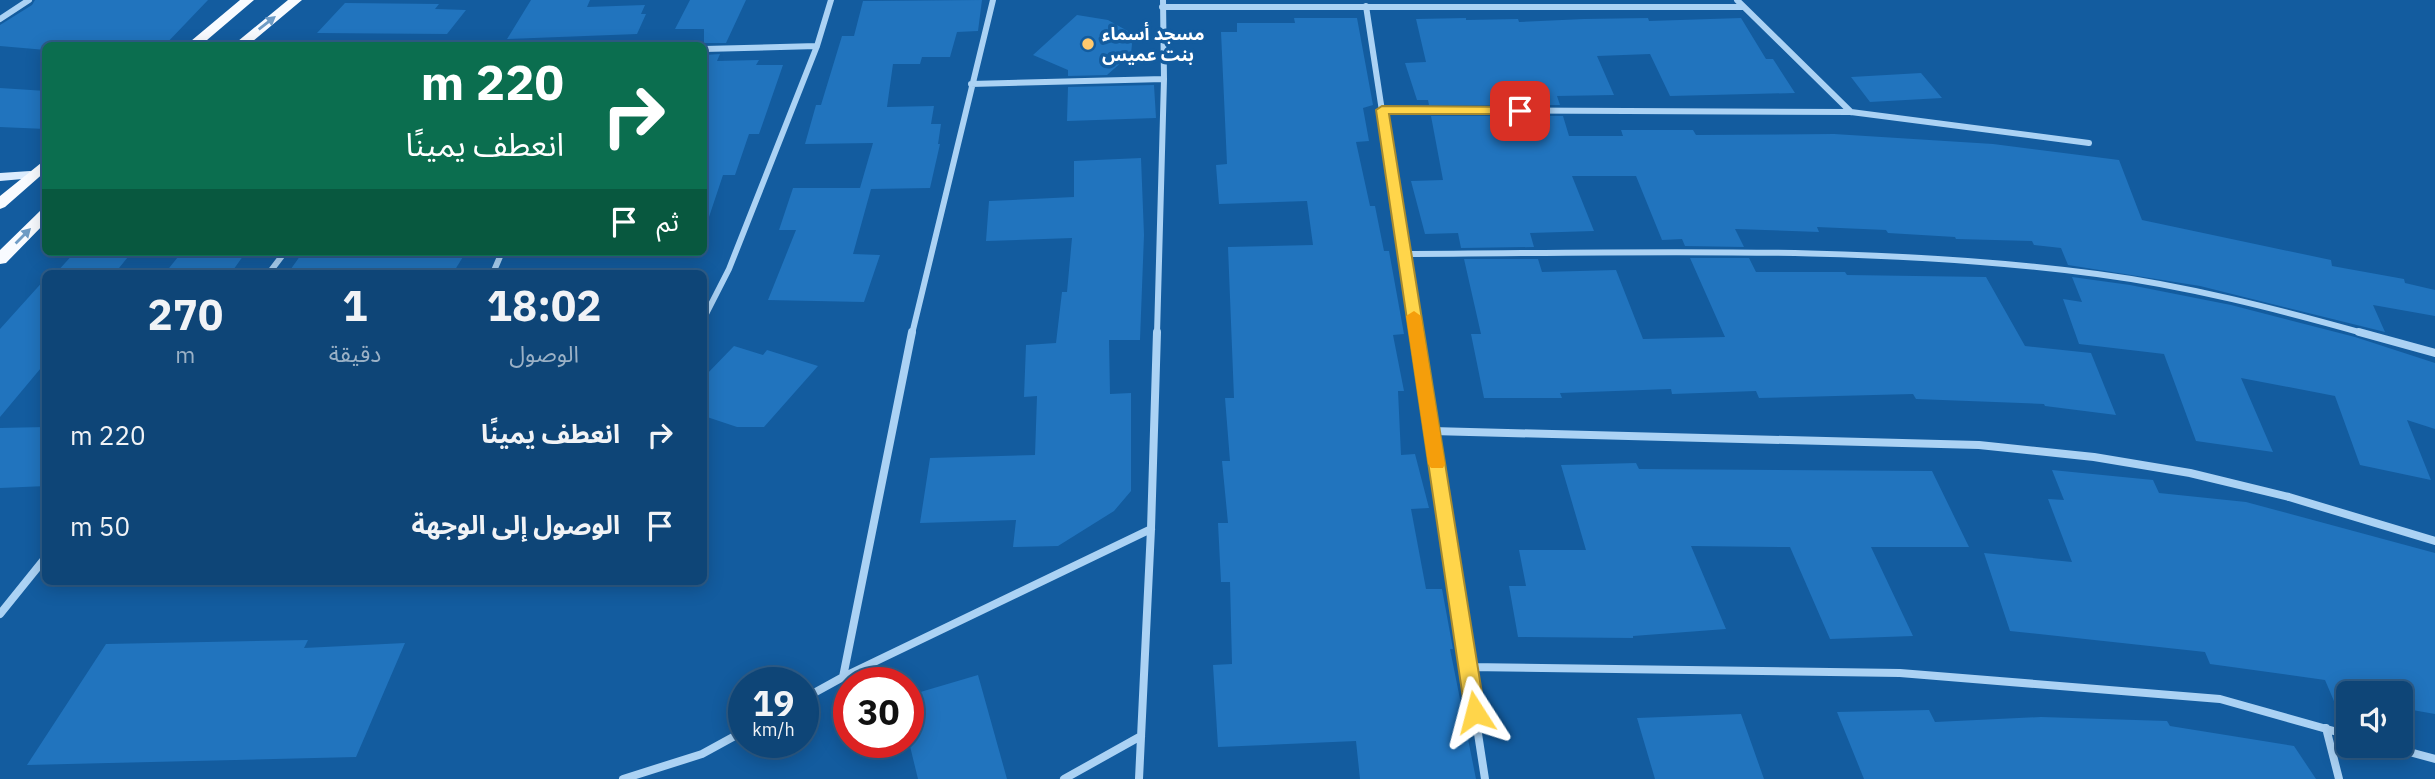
<!DOCTYPE html>
<html lang="ar">
<meta charset="utf-8">
<style>
:root{--surface:#0e4577;--page:#1c4f7f;--text:#f1f3f6;--muted:#9bb1c6;--line:#2e5d89}
body{margin:0;font-family:"IBM Plex Sans","Noto Sans Arabic",sans-serif;background:var(--page);color:var(--text);direction:rtl;height:100vh;display:flex;flex-direction:column;font-size:26px;white-space:nowrap}
*{box-sizing:border-box;margin:0}
p{font-size:23px;color:var(--muted)}
.icon{flex:none;width:38px;height:38px;fill:none;stroke:currentColor;stroke-width:2;stroke-linecap:round;stroke-linejoin:round}
.map{position:relative;flex:1;overflow:hidden;direction:ltr}
.panel{position:absolute;left:42px;top:270px;width:665px;height:315px;display:flex;flex-direction:column;background:var(--surface);border-radius:10px;box-shadow:0 4px 18px #0003,0 0 0 2px var(--line);direction:rtl}
.panel>*{flex:none}
.top-card{position:absolute;left:42px;top:42px;width:665px;height:214px;border-radius:10px;box-shadow:0 4px 18px #0003,0 0 0 2px var(--line);direction:rtl;background:#0b6e4f;color:#fff;overflow:hidden}
.tools{position:absolute;left:2336px;top:681px;display:grid;gap:14px}
.tools a{display:grid;place-items:center;width:77px;height:77px;border-radius:10px;background:var(--surface);box-shadow:0 4px 18px #0003,0 0 0 2px var(--line);font-size:35px}
.speed{position:absolute;left:728px;top:667px;display:flex;gap:14px;font-size:35px;font-weight:700;text-align:center}
.speed>*{display:grid;place-content:center;width:91px;height:91px;border-radius:50%;background:var(--surface);box-shadow:0 4px 18px #0003,0 0 0 2px var(--line);line-height:1}
.speed small{font-size:18px;font-weight:400}
.speed .limit{border:10px solid #d22;background:#fff;color:#111}
.pin{position:absolute;display:grid;place-items:center;width:60px;height:60px;color:#fff;margin:-30px;border-radius:14px;box-shadow:0 4px 10px #0006}
.me{position:absolute;width:77px;margin:-38px;rotate:351deg;stroke-linejoin:round;filter:drop-shadow(0 0 5px #0008)}
.turn{display:flex;align-items:center;gap:24px;height:147px;padding:0 28px;font-size:32px}
.turn .icon{width:91px;height:91px;stroke-width:2.5}
.turn b{display:block;font-size:49px;line-height:60px}
.then{display:flex;align-items:center;height:66px;padding:0 28px;background:#0003;gap:14px;font-size:26px}
.eta{display:flex;justify-content:space-evenly;align-items:center;height:119px;text-align:center}
.eta b{font-size:42px;font-weight:700;line-height:49px}
ul{padding:0;list-style:none}
li{display:flex;align-items:center;gap:21px;height:91px;padding:0 28px}
li div{flex:1}
li b{display:block;font-size:26px}
li em{font-style:normal}
.map>svg:first-child{display:block}
.building{fill:#2174be}
.lines{fill:none;stroke-linecap:round;stroke-linejoin:round}
.street-far1{stroke:#abd2f4;stroke-width:6}
.street{stroke:#abd2f4;stroke-width:8}
.secondary{fill:#dbecfd;fill-rule:evenodd}
.primary{fill:#f8fbff;fill-rule:evenodd}
.oneway{fill:#6f9cc5}
.route{fill:#ffd54a;stroke:#a68a30;stroke-width:2}
.slow{fill:#f59e0b}
.poi-dot{fill:#ffc96e;stroke:#135c9f;stroke-width:2.5}
.labels{text-anchor:middle;stroke-width:7;stroke-linejoin:round;paint-order:stroke}
.far-poi-label{font-size:18px;font-weight:bold;fill:#fff;stroke:#135c9f;text-anchor:start}
</style>
<div class="map">
<svg width="2435" height="779" viewBox="0 0 2435 779">
<rect width="100%" height="100%" fill="#135c9f"/>
<path class="building" d="M35 0H208L164 46H46V50L0 46V25L32 5Z
M531 0H590L587 7 645 5 641 14H646L637 34 507 39Z
M690 0H746L726 43H704V29H675Z
M982 0 978 31 957 32 950 57H922L920 64H893L887 107 934 106 931 124H941L938 144H940L930 188 871 189 853 254 880 255 864 302 768 300 796 230H779L793 188H860L873 143 805 144 816 105H821L842 36H854L863 1Z
M345 3 439 4 435 9 466 10 447 34 317 33Z
M1077 15 1108 20 1133 34 1131 54 1107 75 1068 76V70L1033 55Z
M1294 18H1357L1373 105 1363 108 1369 141 1356 142 1370 206H1375L1384 251H1389L1404 334 1393 335 1404 391H1398L1401 455 1415 454 1429 508 1411 509 1426 589H1442L1453 649H1450L1476 779H1360L1356 741 1218 747 1213 665 1232 664 1230 582H1221L1218 523H1228L1222 461H1230L1225 398H1234L1228 247 1313 245 1307 201 1219 204 1216 165 1227 164 1221 32H1237V23H1295Z
M1466 18V20L1518 19 1519 22 1584 19 1648 18 1649 21 1741 18 1766 59H1773L1795 93 1670 96 1650 54 1597 56 1614 95 1557 96 1560 105H1429L1428 100H1417L1405 63 1426 62 1416 19Z
M720 54 717 61 759 60 756 65H783L759 134H749L735 175H723L707 223H704V55Z
M1921 73 1942 98 1870 102 1851 77Z
M1154 85 1156 118 1067 121 1068 87Z
M0 88 46 91V129L0 127Z
M1431 116H1563L1569 136H1623L1621 130H1693L1696 135 1834 134 1993 144 2119 160 2142 220 2331 260 2332 266 2404 279 2405 283 2435 290V316L2373 305 2385 332 2200 286 2068 265 2061 248 2034 245 2032 241 1956 239 1955 237 1888 233 1886 230 1817 227 1819 232 1735 229 1744 247 1685 246 1682 239 1662 240 1636 176H1572L1594 231 1530 233 1534 247 1461 248 1458 233 1425 234 1411 181 1443 180Z
M1141 158 1144 235 1140 340H1109L1110 394 1131 393V491L1114 511 1058 546 1013 547 1016 520 920 523 930 458 1035 455 1037 396 1024 397 1026 345 1056 343 1062 292H1067L1072 238 986 241 989 201 1074 197V161Z
M75 252H132L115 273H56Z
M182 252H246L231 273H165Z
M303 252H466L453 273H288Z
M1690 258H1749L1756 272H1845L1847 275 1986 277 2025 346 2091 353 2116 415 2045 406 2044 404 1916 399 1913 394 1759 398 1756 391 1672 394 1671 389 1560 393 1562 398H1484L1471 334H1481L1464 259H1538L1542 272 1616 270 1643 339 1725 337Z
M2072 277 2130 285 2231 305 2355 337 2435 363V429L2407 420 2431 480 2360 465 2335 396 2241 378 2273 452 2196 441 2164 354 2079 344 2063 299 2082 302Z
M46 278V362L0 417V329Z
M734 346 763 355 767 350 818 366 764 427H737L704 416V377Z
M46 427V486L0 488V428Z
M1636 463 1639 469 1932 471 1969 547H1871L1913 636 1830 639 1790 547 1691 546 1726 629 1633 636V638L1518 637 1509 586H1526L1519 550H1586L1561 465Z
M2052 470 2153 480 2159 493 2246 502 2435 553V714L2401 708V693H2348V728L2345 727 2325 680 2210 664 2205 652 2010 631 1984 553 2072 562 2048 499 2064 500Z
M308 640 304 648 405 643 356 757 27 765 106 644Z
M978 675 1007 779H918L908 738V707L919 703 917 693Z
M1929 710 1935 722 2041 717 2167 721 2170 726 2294 746 2316 779H1864L1837 712Z
M1741 714 1764 779H1655L1637 718Z"/>
<g class="lines">
<path class="street-far1" d="M1737 0 1851 112
M1366 6 1416 334
M1162 7H1743
M0 19 29 0
M244 43 327 46
M704 49 817 46
M971 84 1164 79
M1382 110 1851 112 2089 143
M1404 254C1635 253 1868 244 2097 274 2188 286 2277 309 2366 334
M269 273 285 252
M493 273 502 252
M704 318 729 269 817 46 831 0
M912 334 993 0
M1157 334 1164 79 1163 0"/>
<path class="street" d="M1416 332 1485 779
M2359 332 2435 353
M1432 431 1979 445 2094 457 2190 473 2289 497 2435 541
M0 614 46 557
M1468 667 1900 673 2220 699 2348 735
M843 677 912 332
M803 699 843 677 1151 529
M2326 728 2339 779
M2387 746 2435 759
M623 779 702 754 744 731
M1064 779 1141 736
M1139 779 1151 529 1157 332"/>
<path class="secondary" d="M30 171 34 172V178L0 181V173Z"/>
<path class="primary" d="M240 0H254L200 46H185Z
M288 0H302L247 46H232Z
M46 159V171L5 207 0 209V196Z
M46 208V222L6 263 0 264V250L41 210Z"/>
</g>
<defs><path id="oneway-solid" d="M-6-.8H1V-3.2L6.5 0L1 3.2V.8H-6Z" transform="scale(1.75)"/></defs>
<g class="oneway">
<use href="#oneway-solid" transform="translate(267 23) rotate(-38)"/>
<use href="#oneway-solid" transform="translate(23 236) rotate(-45)"/>
</g>
<path class="route" d="M1382 106 1520 107 1526 111 1520 114H1389L1485 712 1482 718 1475 720 1468 718 1465 712 1376 110Z"/>
<path class="slow" d="M1414 311 1421 316 1445 464 1443 468H1431L1428 464 1406 316Z"/>
<circle class="poi-dot" cx="1088" cy="44" r="7"/>
<g class="labels">
<g class="far-poi-label">
<text x="1102" y="40">مسجد أسماء<tspan x="1102" dy="21">بنت عميس</tspan></text>
</g>
</g>
</svg>
<div class="tools">
<a><svg class="icon" aria-label="sound" viewBox="0 0 24 24"><path d="M4 9h4l5-4v14l-5-4H4zM17 9q2 3 0 6"/></svg></a>
</div>
<div class="speed"><div>19<small>km/h</small></div><div class="limit">30</div></div>
<div class="pin" style="left:1520px;top:111px;background:#d93025"><svg class="icon" aria-label="arrive" viewBox="0 0 24 24"><path d="M6 21V4h12l-3 4 3 4H6"/></svg></div>
<svg class="me" style="left:1475px;top:712px" viewBox="-20 -20 40 40"><path d="M0-17L14 15 0 8-14 15z" fill="#ffd54a" stroke="#fff" stroke-width="4"/></svg>
<div class="top-card">
<div class="turn"><svg class="icon" aria-label="right" viewBox="0 0 24 24"><path d="M7 20v-9h11M14 6l5 5-5 5"/></svg><div><b>220 m</b>انعطف يمينًا</div></div>
<div class="then">ثم<svg class="icon" aria-label="arrive" viewBox="0 0 24 24"><path d="M6 21V4h12l-3 4 3 4H6"/></svg></div>
</div>
<section class="panel">
<div class="eta">
<div><b>18:02</b><p>الوصول</p></div>
<div><b>1</b><p>دقيقة</p></div>
<div><b>270</b><p>m</p></div>
</div>
<ul>
<li><svg class="icon" aria-label="right" viewBox="0 0 24 24"><path d="M7 20v-9h11M14 6l5 5-5 5"/></svg><div><b>انعطف يمينًا</b></div><em>220 m</em></li>
<li><svg class="icon" aria-label="arrive" viewBox="0 0 24 24"><path d="M6 21V4h12l-3 4 3 4H6"/></svg><div><b>الوصول إلى الوجهة</b></div><em>50 m</em></li>
</ul>
</section>
</div>
